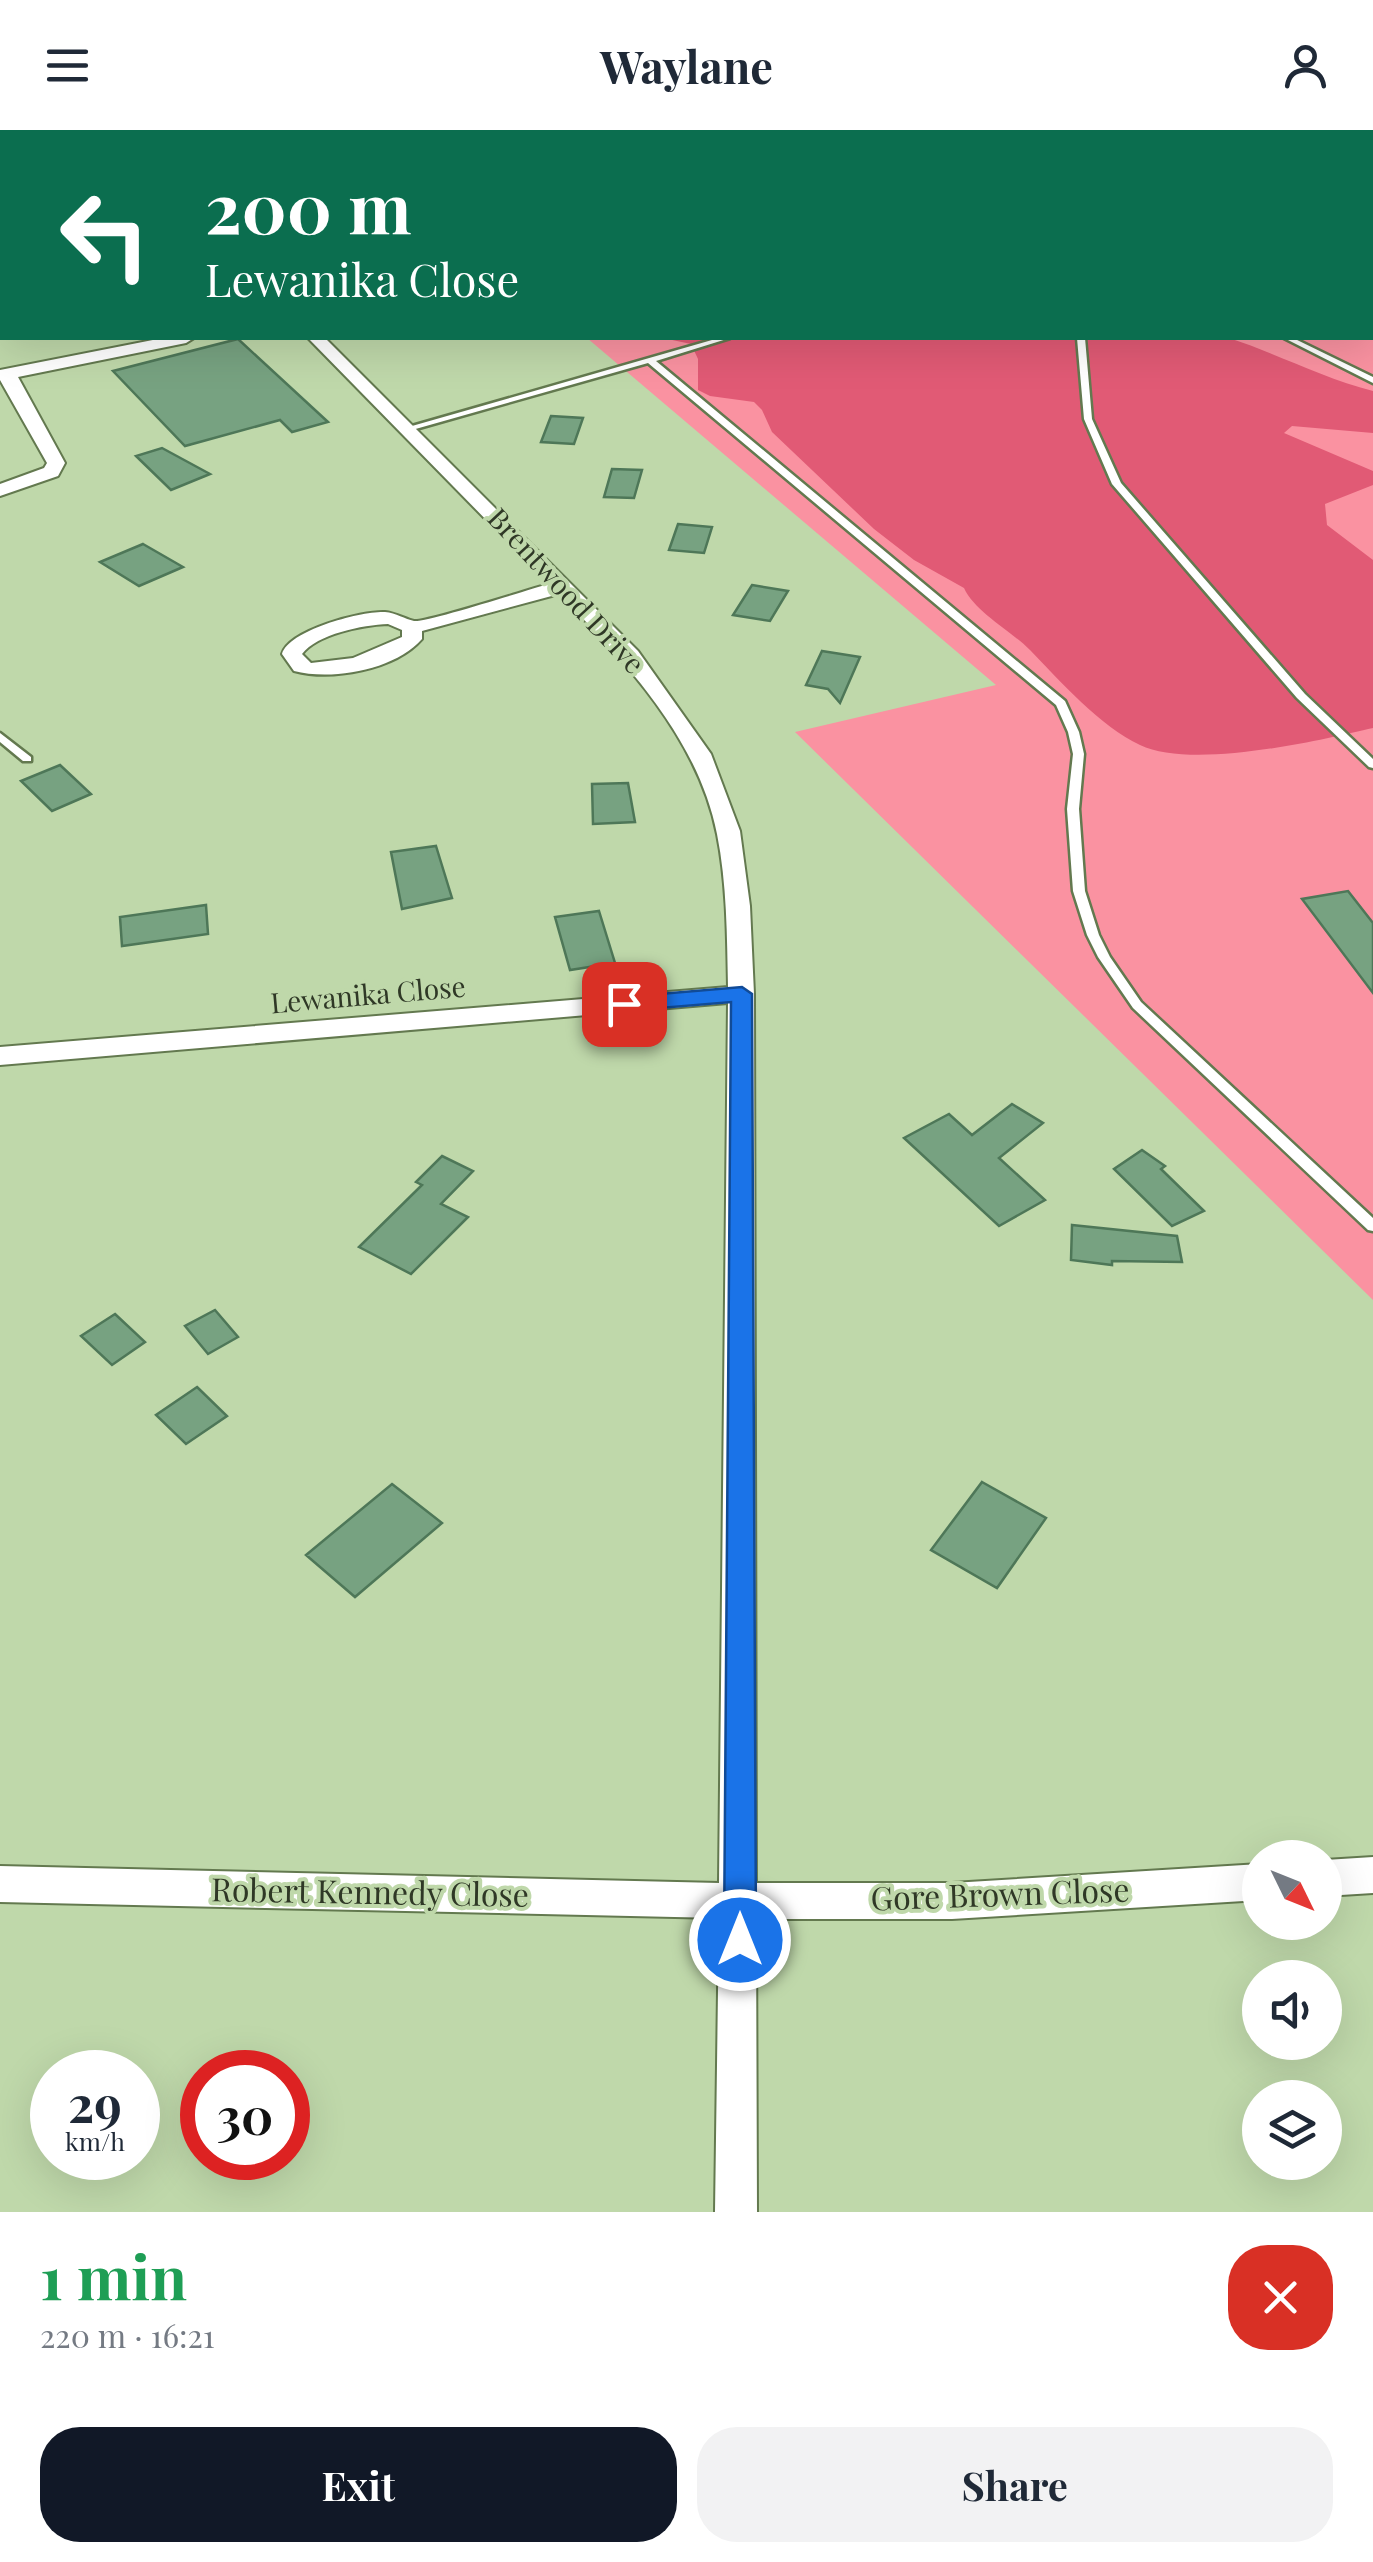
<!DOCTYPE html>
<meta charset="utf-8">
<style>
:root{--surface:#fff;--page:#f2f2f3;--text:#1f2937;--muted:#747a83;--accent:#111827}
body{margin:0;font-family:"Playfair Display",serif;background:var(--page);color:var(--text);height:100vh;display:flex;flex-direction:column;font-size:38px;white-space:nowrap}
*{box-sizing:border-box;margin:0}
p{font-size:32px;color:var(--muted)}
.icon{flex:none;width:55px;height:55px;fill:none;stroke:currentColor;stroke-width:2;stroke-linecap:round;stroke-linejoin:round}
.map{position:relative;height:2082px;overflow:hidden}
.details{display:flex;flex-direction:column;background:var(--surface);flex:1}
.details>*{flex:none}
.top-card{position:absolute;left:0px;top:0px;width:1375px;height:210px;box-shadow:0 10px 40px #0002;background:#0b6e4f;color:#fff;overflow:hidden}
.needle{width:65px;rotate:133deg}
.controls{position:absolute;left:1242px;top:1710px;display:grid;gap:20px}
.controls a{display:grid;place-items:center;width:100px;height:100px;border-radius:50%;background:var(--surface);box-shadow:0 10px 40px #0002;font-size:50px}
.speed{position:absolute;left:30px;top:1920px;display:flex;gap:20px;font-size:50px;font-weight:700;text-align:center}
.speed>*{display:grid;place-content:center;width:130px;height:130px;border-radius:50%;background:var(--surface);box-shadow:0 10px 40px #0002;line-height:1}
.speed small{font-size:25px;font-weight:400}
.speed .limit{border:15px solid #d22;background:#fff;color:#111}
.pin{position:absolute;display:grid;place-items:center;width:85px;height:85px;color:#fff;margin:-42px;border-radius:20px;box-shadow:0 5px 15px #0006}
.me{position:absolute;width:110px;margin:-55px;rotate:0deg;stroke-linejoin:round;filter:drop-shadow(0 0 8px #0008)}
.turn{display:flex;align-items:center;gap:35px;height:210px;padding:0 40px;font-size:45px}
.turn .icon{width:130px;height:130px;stroke-width:2.5}
.turn b{display:block;font-size:70px;line-height:85px}
.round{display:grid;place-items:center;flex:none;width:105px;height:105px;border-radius:40px;background:var(--page)}
.head{display:flex;align-items:center;justify-content:space-between;height:170px;padding:0 40px}
h1{font-size:60px;font-weight:700;line-height:75px;color:#1e9e55}
.primary-button{display:flex;gap:20px;margin-top:auto;padding:20px 40px}
.primary-button a{flex:1;height:115px;border-radius:40px;background:var(--accent);color:#fff;font-size:40px;font-weight:700;line-height:115px;text-align:center}
.primary-button a+a{background:var(--page);color:var(--text)}
header{display:flex;justify-content:space-between;align-items:center;height:130px;padding:0 40px;background:var(--surface);font-size:45px;font-weight:700}
.map>svg:first-child{display:block}
.green{fill:#fa92a1}
.forest{fill:#e15a75}
.building{fill:#77a281;stroke:#4e7758;stroke-width:2.5}
.lines{fill:none;stroke-linecap:round;stroke-linejoin:round}
.service-casing{stroke:#63794f;stroke-width:5}
.minor-casing{stroke:#63794f;stroke-width:4}
.service{fill:#fff;fill-rule:evenodd}
.minor{fill:#fff;fill-rule:evenodd}
.route{fill:#1a73e8;stroke:#114b97;stroke-width:2.5}
.labels{text-anchor:middle;stroke-width:8;stroke-linejoin:round;paint-order:stroke}
.street-label{font-size:28px;fill:#2f3826;stroke:#bfd8aa}
.near-street-label{font-size:32px;fill:#2f3826;stroke:#bfd8aa}
</style>
<header><svg class="icon" aria-label="menu" viewBox="0 0 24 24"><path d="M4 6h16M4 12h16M4 18h16"/></svg>Waylane<svg class="icon" aria-label="person" viewBox="0 0 24 24"><circle cx="12" cy="8" r="4"/><path d="M4 21q1-7 8-7t8 7"/></svg></header>
<div class="map">
<svg width="1373" height="2082" viewBox="0 0 1373 2082">
<rect width="100%" height="100%" fill="#bfd8aa"/>
<path class="green" d="M556 0H1373V1170L795 602 996 555 587 208H1372V2Z"/>
<path class="forest" d="M674 0H1373V199L1372 2H666Z
M663 208H1229C1278 224 1323 248 1373 261V303L1292 296 1284 303 1373 341V355L1325 374 1327 395 1373 430V598C1317 611 1192 640 1140 615 1101 597 1060 551 1030 520 1011 501 975 482 964 458L914 430 874 399 772 302 762 280 754 272 710 266 698 260V229L691 214Z"/>
<path class="building" d="M238 209 328 292 292 302 280 290 185 316 113 241Z
M551 286 583 288 574 314 541 312Z
M162 318 210 344 171 360 136 326Z
M612 339 642 340 634 368 604 367Z
M678 394 712 397 704 423 669 420Z
M143 414 183 437 139 456 100 432Z
M752 455 788 461 770 491 733 485Z
M822 521 860 527 840 573 828 559 806 555Z
M60 635 91 664 52 681 21 651Z
M628 653 635 692 593 694 592 654Z
M436 716 452 768 402 779 391 722Z
M1348 761 1373 793V863L1302 769Z
M206 775 208 804 122 816 120 787Z
M599 781 615 833 570 840 555 787Z
M1012 974 1043 993 999 1028 1045 1070 999 1096 904 1008 949 984 972 1005Z
M1142 1020 1165 1036 1161 1039 1204 1081 1172 1096 1114 1039Z
M442 1026 473 1041 441 1074 468 1087 411 1144 359 1117 422 1055 416 1052Z
M1072 1095 1177 1106 1182 1132 1112 1131V1135L1071 1130Z
M215 1180 238 1207 208 1224 185 1196Z
M115 1184 145 1212 112 1235 81 1206Z
M197 1257 227 1286 186 1314 156 1285Z
M982 1352 1046 1388 997 1458 931 1420Z
M392 1354 442 1393 355 1467 306 1425Z"/>
<g class="lines">
<defs>
<path id="service" d="M677 0H714L717 2H687Z
M719 208H730L656 231 1065 571 1079 602 1084 624 1079 679 1085 761 1099 805 1110 827 1141 872 1373 1088V1101L1368 1100 1133 878 1098 827 1087 805 1073 761 1067 679 1073 624 1068 602 1056 575 648 233 412 300 405 298Z
M1077 208H1085L1092 289 1121 353 1305 564 1373 629V638L1369 637 1297 568 1112 354 1084 289Z
M1284 208H1293L1373 247V253Z
M0 603 31 627V631H23L0 612Z"/>
<path id="minor" d="M88 0H104L105 2H90Z
M163 208H194L186 213 18 247 65 333 58 346 0 366V354L44 338 47 333 0 250V240Z
M308 208H325L638 521 711 624 740 701 750 776 754 864 756 1753H952L1260 1734V1770L952 1789H756L757 2082H715L719 1788 0 1772V1736L719 1753 728 873 0 935V917L728 857C727 806 727 754 717 704 698 608 625 531 559 464L422 501V509C395 540 332 551 294 541L282 524C289 500 361 481 385 482 396 483 405 489 414 491 425 493 530 459 549 454ZM388 494 402 500V507L353 528 311 533 302 524C317 504 363 495 388 494Z
M1373 1727V1763L1325 1766V1730Z"/>
</defs>
<use href="#service" class="service-casing"/>
<use href="#minor" class="minor-casing"/>
<use href="#service" class="service"/>
<use href="#minor" class="minor"/>
</g>
<path class="route" d="M742 857 752 864 756 1810 751 1821 740 1826 729 1821 724 1810 731 872 624 881 614 874 624 867Z"/>
<g class="labels">
<g class="street-label">
<text transform="translate(566 461) rotate(47)" y="10">Brentwood Drive</text>
<text transform="translate(368 865) rotate(-5)" y="10">Lewanika Close</text>
</g>
<g class="near-street-label">
<text transform="translate(370 1763) rotate(1)" y="11">Robert Kennedy Close</text>
<text transform="translate(1000 1765) rotate(-2)" y="11">Gore Brown Close</text>
</g>
</g>
</svg>
<div class="controls">
<a><svg class="needle" viewBox="-14 -14 28 28"><path d="M0-13l5 13h-10z" fill="#e53935"/><path d="M0 13l5-13h-10z" fill="#747a83"/></svg></a>
<a><svg class="icon" aria-label="sound" viewBox="0 0 24 24"><path d="M4 9h4l5-4v14l-5-4H4zM17 9q2 3 0 6"/></svg></a>
<a><svg class="icon" aria-label="layers" viewBox="0 0 24 24"><path d="M12 4l9 5-9 5-9-5zM3 14l9 5 9-5"/></svg></a>
</div>
<div class="speed"><div>29<small>km/h</small></div><div class="limit">30</div></div>
<div class="pin" style="left:624px;top:874px;background:#d93025"><svg class="icon" aria-label="arrive" viewBox="0 0 24 24"><path d="M6 21V4h12l-3 4 3 4H6"/></svg></div>
<svg class="me" style="left:740px;top:1810px" viewBox="-20 -20 40 40"><circle r="17" fill="#1a73e8" stroke="#fff" stroke-width="3"/><path d="M0-11L8 9 0 5-8 9z" fill="#fff"/></svg>
<div class="top-card">
<div class="turn"><svg class="icon" aria-label="left" viewBox="0 0 24 24"><path d="M17 20v-9H6M10 6l-5 5 5 5"/></svg><div><b>200 m</b>Lewanika Close</div></div>
</div>
</div>
<section class="details">
<div class="head"><div><h1>1 min</h1><p>220 m · 16:21</p></div><a class="round" style="background:#d93025;color:#fff"><svg class="icon" aria-label="close" viewBox="0 0 24 24"><path d="M6 6l12 12M18 6L6 18"/></svg></a></div>
<div class="primary-button"><a>Exit</a><a>Share</a></div>
</section>
